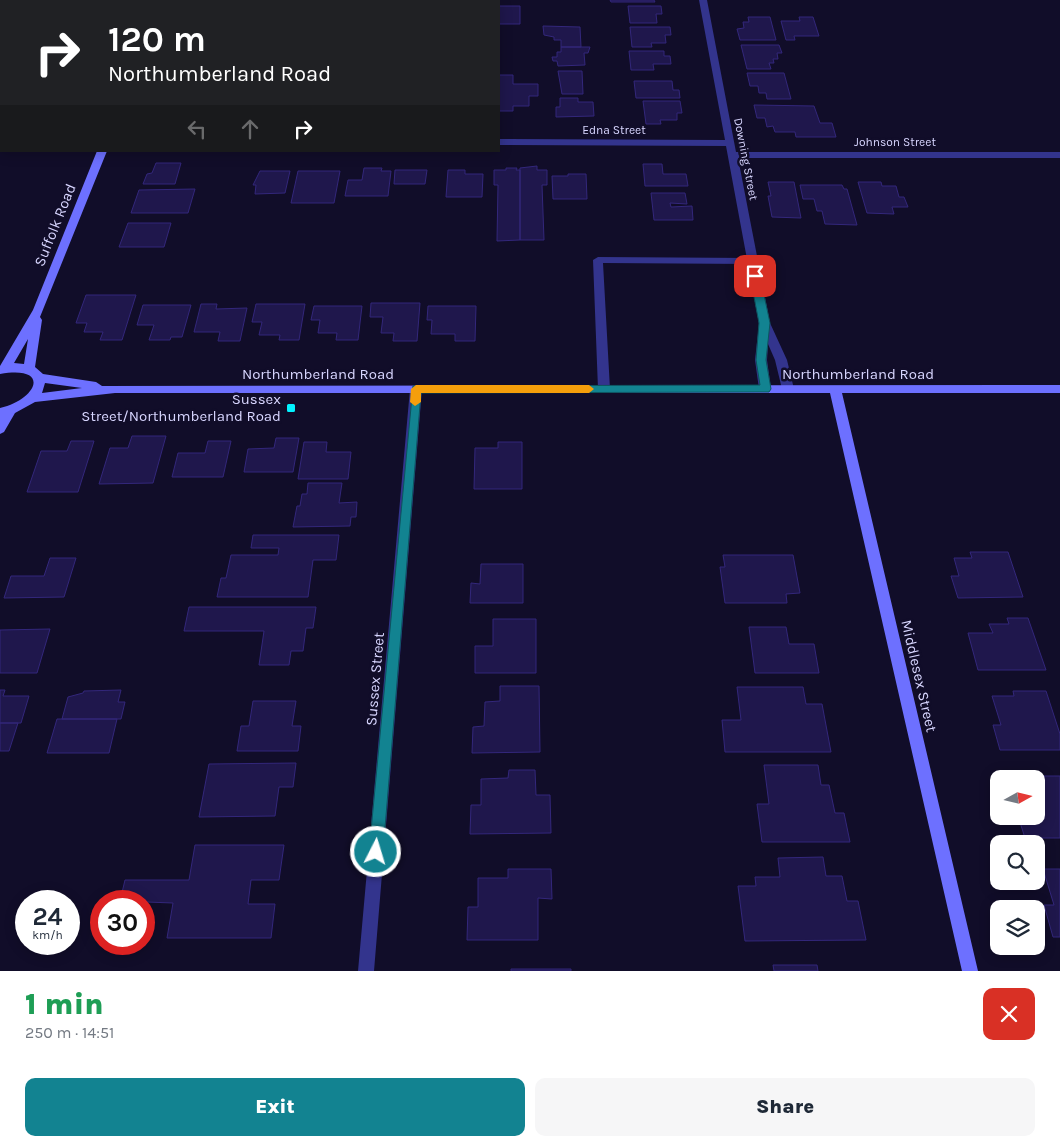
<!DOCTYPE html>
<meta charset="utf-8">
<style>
:root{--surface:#fff;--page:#f6f6f7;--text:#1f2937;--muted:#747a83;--accent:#128391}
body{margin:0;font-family:Karla,sans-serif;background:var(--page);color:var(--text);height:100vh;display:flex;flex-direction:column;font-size:19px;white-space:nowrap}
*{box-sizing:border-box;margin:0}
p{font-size:16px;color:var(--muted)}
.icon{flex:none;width:28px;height:28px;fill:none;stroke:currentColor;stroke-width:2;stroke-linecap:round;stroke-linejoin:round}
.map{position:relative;height:971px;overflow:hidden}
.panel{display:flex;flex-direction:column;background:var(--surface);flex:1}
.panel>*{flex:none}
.top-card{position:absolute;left:0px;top:0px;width:500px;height:152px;box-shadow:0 2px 12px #0003;background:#202124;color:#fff;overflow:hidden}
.needle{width:32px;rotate:82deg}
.buttons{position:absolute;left:990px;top:770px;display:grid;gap:10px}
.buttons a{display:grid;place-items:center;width:55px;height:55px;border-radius:10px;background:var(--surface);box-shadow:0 2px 12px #0003;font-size:25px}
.speed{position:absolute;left:15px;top:890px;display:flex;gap:10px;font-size:25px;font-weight:700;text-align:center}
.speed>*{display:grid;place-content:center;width:65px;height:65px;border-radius:50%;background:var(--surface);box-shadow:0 2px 12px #0003;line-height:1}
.speed small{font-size:12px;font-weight:400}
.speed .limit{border:8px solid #d22;background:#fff;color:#111}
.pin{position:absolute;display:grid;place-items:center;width:42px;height:42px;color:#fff;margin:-21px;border-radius:10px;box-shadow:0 2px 8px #0006}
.me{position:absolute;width:55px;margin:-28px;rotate:5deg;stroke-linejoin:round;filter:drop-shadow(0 0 4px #0008)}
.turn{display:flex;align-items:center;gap:18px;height:105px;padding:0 25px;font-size:22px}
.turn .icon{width:65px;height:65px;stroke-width:2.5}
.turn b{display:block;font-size:35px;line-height:42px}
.lanes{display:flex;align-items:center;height:48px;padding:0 25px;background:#0003;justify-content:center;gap:25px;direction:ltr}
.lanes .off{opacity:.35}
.round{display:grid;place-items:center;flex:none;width:52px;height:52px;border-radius:10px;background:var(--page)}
.head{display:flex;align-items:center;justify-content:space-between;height:85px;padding:0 25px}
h1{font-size:30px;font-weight:800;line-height:38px;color:#1e9e55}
.action{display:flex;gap:10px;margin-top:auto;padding:10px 25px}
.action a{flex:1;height:58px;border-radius:10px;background:var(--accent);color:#fff;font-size:20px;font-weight:800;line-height:58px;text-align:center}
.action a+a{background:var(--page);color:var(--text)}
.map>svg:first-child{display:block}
.building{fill:#1f174c;stroke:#33277b}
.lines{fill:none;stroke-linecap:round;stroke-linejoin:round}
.lane{fill:#33348d;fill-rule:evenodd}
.street{fill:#33348d;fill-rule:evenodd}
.secondary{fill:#6d70ff;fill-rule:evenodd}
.route{fill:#128391;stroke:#0c555e}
.slow{fill:#f59e0b}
.poi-dot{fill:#02f2ff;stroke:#110d29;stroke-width:2}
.labels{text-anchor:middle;stroke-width:5;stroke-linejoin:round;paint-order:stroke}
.far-street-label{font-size:12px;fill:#d8d6ff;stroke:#110d29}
.street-label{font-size:15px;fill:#d8d6ff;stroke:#110d29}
.poi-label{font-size:15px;fill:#d8d6ff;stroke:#110d29;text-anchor:end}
</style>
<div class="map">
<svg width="1060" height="971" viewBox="0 0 1060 971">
<rect width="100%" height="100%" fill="#110d29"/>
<path class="building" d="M0 0H48L1 1 0 68Z
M610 0H654L655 2H611Z
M499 6H520V24H499Z
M628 6H661L662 14H656L657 23H630Z
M748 17H770L776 40H740L737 29 744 28 743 22H749Z
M799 17H813L819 36H794L795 40H786L781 21H800Z
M543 26 580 27 581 47H561V40H554V37L544 35Z
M630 27H670L671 35H665L666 43H651L652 47H632Z
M741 45H779L782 53H777L778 59H773L774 63H769L771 69H747Z
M561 47H590L588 53H584L585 65 558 66 557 61H553L552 57H557V52H561Z
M629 51H664V56H670L671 64H653L654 70H631Z
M558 71H582L583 94H562Z
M747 73H784L791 99H767L766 93H759L758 86H750Z
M499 75H513V84H538V96H529V106H513V111H499Z
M634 81H672L673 90H679L680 98H636Z
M560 98H578V102H593L594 116 556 117V107H560Z
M643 101H680L682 113H677V120H660L661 124H646Z
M754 105 814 106 820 123H832L836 137H796L795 132H775L773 126 767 127 765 118H757Z
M156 163H181L175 184H143L147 174 152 173Z
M643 164H662L663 174H686L688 186H645Z
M537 166V170H547V185H542L544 240H520V168Z
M364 168H382L381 171H391L388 196H345L348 180H362Z
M506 168H517L516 170H520V240L497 241 498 185H494V170H506Z
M395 170H427L425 184H394Z
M448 170H465V174H483L482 197H446Z
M260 171H290L285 193 255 194 256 185H253Z
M298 171H340L334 203H291Z
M568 174H586L587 199H553L552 176H568Z
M768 182H794L801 218 772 217 768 196H771Z
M858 182H881L882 186H896L899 197H904L908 207H892L894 214 867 213Z
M800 185H842L844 189H847L857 225 825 224 822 211H817L814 199H803Z
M195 189 188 213H131L139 190Z
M651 193H685L687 204 670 203 671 207 692 206 693 220H654Z
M128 223H171L164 247H119Z
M86 295H136L122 340H100L103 332H84L87 323H76Z
M371 303H420L417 341H393L394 333H381L383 317H370Z
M201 304H217L216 309 247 308 240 341H218L220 332H194Z
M256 304H305L299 340H279L280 335H259L262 322H252Z
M143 305H191L182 337H171L170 340H149L154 325H137Z
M314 306H362L358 340H336L337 333H318L320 320H311Z
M428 306H476L475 341H455V334H431L432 320H427Z
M132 436H166L153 483 99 484 110 448H128Z
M276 438H299L293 472H244L248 449 274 448Z
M71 441H94L78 492H27L41 451H67Z
M208 441H231L223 477H172L178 453H205Z
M304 442H327L326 452H351L348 479H298Z
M498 442H522V489H474L475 448H498Z
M308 483H342L339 503 357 502 356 517H351L350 526 293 527 297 506H300L302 494H307Z
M253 535H339L336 560H313L308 597H217L221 578H226L231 555H278L279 548H251Z
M970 552H1008L1023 597 958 598 951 576H959L954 558H972Z
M723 555H793L800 593 786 594 787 603H725L720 567H725Z
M50 558H76L64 597 4 598 11 576H44Z
M481 564H523V603H470L471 583 480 584Z
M189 607H316L313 628H306L303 651H291L289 665H259L264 631H184Z
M1007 618H1028L1046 670H978L968 633H993L989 624H1009Z
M493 619H536V673H475V646H493Z
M749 627H786L789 644H814L819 673H755Z
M50 629 37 673H0V630Z
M500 686H539L540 752 472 753 473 727 484 726 485 702 500 701Z
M737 687H803L806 704H822L831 752H725L722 720H741Z
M0 690H5L3 696H29L21 723H0Z
M121 690 118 702H125L121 719H62L68 697 83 693 84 691Z
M1013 691H1046L1060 734V750H1000L993 725H1001L992 696H1014Z
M253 701H296L292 726H301L298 751H237L241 726H249Z
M57 719H117L109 753H47Z
M0 723H18L9 751H0Z
M296 763 293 787H279L275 816 199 817 209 764Z
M764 765H818L821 785H829L835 813H844L850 842H762L757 804H769Z
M509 770H535L536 795H550L551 833 470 834 471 805H481V779L508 778Z
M1036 776H1060V838H1025L1018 816H1036V784H1038Z
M195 845H284L279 880H251L248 904H275L271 938H167L173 903 120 901 125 880H189Z
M823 857 826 876H842L847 901H858L866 940 745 941 738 886H756L755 877H780L778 858Z
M508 869H551L552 899 538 898V940H467L468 907H478V878H508Z
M1043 869H1060V937H1053L1044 905H1054Z
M773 965H817L818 971H774Z
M511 969H571V971H511Z"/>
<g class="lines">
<path class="lane" d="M598 257 752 258 757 261 752 264 603 263 610 389 604 393 598 389 593 260Z"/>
<path class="street" d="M699 0H707L736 152H1060V158H738L770 323 787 360 794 389 788 393 782 389 775 360 768 344 767 360 771 389 765 393 759 389 755 360 759 324 726 146 499 145V139L725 140Z
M416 385 422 389 374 971H358L410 389Z"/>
<path class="secondary" d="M158 0H166V1H158Z
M97 151H107L40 317 42 320 35 367 43 374 96 382 102 386 1060 385V393H842L978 971H962L830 393H115L35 402 15 413 4 432 0 434V408C38 399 51 365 0 374V366L33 310ZM28 339 24 364 14 363ZM45 383 82 388 42 393Z"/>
</g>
<path class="route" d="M755 273 760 276 770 323 766 360 771 389 769 392 421 393 383 852 381 858 376 860 371 858 369 852 413 386 760 385 756 360 759 323 750 276Z"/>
<path class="slow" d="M416 385H589L594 389 589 393H421V402L415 406 410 402 411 389Z"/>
<rect class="poi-dot" x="286" y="403" width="10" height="10" rx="2.5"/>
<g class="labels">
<g class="far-street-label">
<text x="614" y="134">Edna Street</text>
<text x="895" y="146">Johnson Street</text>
<text transform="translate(746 159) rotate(79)" y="4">Downing Street</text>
</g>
<g class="street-label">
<text transform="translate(55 225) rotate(-68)" y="5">Suffolk Road</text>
<text x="318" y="379">Northumberland Road</text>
<text x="858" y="379">Northumberland Road</text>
<text transform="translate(919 676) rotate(77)" y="5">Middlesex Street</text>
<text transform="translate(375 679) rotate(-85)" y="5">Sussex Street</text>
</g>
<g class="poi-label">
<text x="281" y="404">Sussex<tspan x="281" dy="17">Street/Northumberland Road</tspan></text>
</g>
</g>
</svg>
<div class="buttons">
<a><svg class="needle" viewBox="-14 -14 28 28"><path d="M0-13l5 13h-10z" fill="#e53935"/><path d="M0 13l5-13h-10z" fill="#747a83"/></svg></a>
<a><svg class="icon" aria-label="search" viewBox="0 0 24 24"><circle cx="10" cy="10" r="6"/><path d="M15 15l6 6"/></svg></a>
<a><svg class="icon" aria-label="layers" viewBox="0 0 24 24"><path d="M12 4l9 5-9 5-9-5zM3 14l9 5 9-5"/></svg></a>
</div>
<div class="speed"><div>24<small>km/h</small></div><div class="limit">30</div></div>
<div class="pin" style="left:755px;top:276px;background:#d93025"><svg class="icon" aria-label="arrive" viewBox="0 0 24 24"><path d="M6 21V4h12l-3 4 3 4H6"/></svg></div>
<svg class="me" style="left:376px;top:852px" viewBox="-20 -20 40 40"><circle r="17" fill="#128391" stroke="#fff" stroke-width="3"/><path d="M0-11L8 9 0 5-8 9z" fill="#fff"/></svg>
<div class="top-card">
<div class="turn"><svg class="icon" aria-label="right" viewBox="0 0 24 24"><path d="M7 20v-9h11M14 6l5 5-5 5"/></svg><div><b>120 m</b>Northumberland Road</div></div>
<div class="lanes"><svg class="icon off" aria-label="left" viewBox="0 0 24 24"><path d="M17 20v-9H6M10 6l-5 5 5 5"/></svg><svg class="icon off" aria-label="ahead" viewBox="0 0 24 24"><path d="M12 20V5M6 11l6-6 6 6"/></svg><svg class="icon" aria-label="right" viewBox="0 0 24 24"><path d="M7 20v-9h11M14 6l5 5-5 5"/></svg></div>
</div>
</div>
<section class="panel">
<div class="head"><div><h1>1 min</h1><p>250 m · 14:51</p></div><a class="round" style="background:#d93025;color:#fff"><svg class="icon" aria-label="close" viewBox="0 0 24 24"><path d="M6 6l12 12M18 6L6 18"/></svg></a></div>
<div class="action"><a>Exit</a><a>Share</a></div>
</section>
